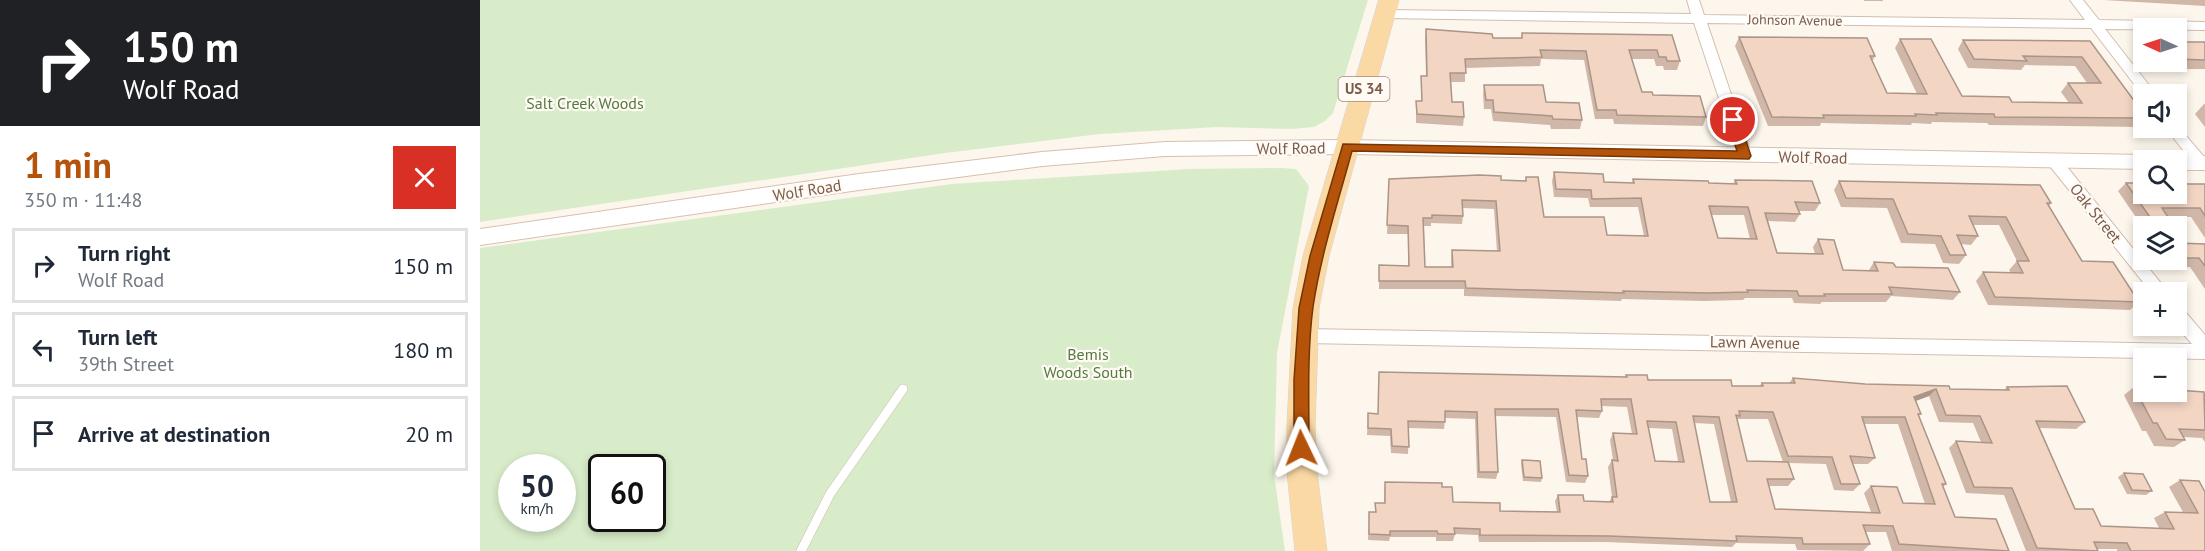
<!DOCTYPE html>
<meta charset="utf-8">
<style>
:root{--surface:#fff;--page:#f2f2f3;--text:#1f2937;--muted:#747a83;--line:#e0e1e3;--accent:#b45309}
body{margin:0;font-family:"PT Sans",sans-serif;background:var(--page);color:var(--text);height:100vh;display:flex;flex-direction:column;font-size:22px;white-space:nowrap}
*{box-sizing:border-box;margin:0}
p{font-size:20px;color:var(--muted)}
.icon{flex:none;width:33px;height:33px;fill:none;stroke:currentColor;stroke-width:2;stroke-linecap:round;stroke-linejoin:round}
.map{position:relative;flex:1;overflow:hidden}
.drawer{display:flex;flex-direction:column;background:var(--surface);width:480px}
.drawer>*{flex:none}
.banner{background:#202124;color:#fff;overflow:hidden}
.needle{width:39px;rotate:273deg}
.buttons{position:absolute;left:1653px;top:18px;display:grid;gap:12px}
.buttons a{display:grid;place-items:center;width:54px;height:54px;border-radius:0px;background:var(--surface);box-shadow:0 3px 9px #0003;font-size:30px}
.speed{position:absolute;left:18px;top:454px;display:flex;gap:12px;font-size:30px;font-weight:700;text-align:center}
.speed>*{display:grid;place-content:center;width:78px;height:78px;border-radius:50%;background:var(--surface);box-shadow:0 3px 9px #0003;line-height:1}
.speed small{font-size:15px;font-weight:400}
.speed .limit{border:3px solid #111;border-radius:9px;background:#fff;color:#111}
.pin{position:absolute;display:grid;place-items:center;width:51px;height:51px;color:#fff;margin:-26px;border:3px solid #fff;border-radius:50%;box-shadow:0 2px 6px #0007}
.me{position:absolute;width:66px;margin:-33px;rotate:358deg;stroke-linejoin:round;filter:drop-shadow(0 0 4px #0008)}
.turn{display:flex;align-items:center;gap:21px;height:126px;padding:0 24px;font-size:27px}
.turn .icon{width:78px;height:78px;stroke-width:2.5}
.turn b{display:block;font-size:42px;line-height:51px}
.round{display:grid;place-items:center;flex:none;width:63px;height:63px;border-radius:0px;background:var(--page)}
.headline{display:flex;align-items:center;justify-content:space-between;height:102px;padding:0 24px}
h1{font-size:36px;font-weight:700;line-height:45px;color:var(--accent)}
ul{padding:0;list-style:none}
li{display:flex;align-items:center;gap:18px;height:75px;margin:0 12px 9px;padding:0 12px;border:3px solid var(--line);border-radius:0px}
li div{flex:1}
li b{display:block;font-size:22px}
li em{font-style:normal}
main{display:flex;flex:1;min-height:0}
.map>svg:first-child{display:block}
.green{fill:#d8ecc9;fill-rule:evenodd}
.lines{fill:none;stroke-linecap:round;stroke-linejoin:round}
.service-casing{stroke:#d1beb0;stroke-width:10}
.minor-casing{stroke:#d1beb0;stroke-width:2}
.secondary-casing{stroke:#d6c0b0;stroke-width:2}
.primary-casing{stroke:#dad1cd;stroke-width:1}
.service{stroke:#fff;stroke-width:9}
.minor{fill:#fff;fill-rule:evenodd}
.secondary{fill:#fff;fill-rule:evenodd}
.primary{fill:#fbd9a5;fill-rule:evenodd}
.wall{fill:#d1b7a8;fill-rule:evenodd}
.shaded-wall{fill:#aa9588}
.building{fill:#f3d5c3;stroke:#aa9588;stroke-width:1.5;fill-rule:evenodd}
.route{fill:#b45309;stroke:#753606;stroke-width:1.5}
.labels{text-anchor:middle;stroke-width:4.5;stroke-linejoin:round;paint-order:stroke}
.far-street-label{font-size:14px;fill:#7a5c4d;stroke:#fffaf3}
.shield{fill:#fffaf3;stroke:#a28b7f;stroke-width:1.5}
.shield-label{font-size:15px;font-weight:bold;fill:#7a5c4d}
.park-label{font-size:16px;fill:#537a41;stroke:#fffaf3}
.street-label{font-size:16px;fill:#7a5c4d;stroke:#fffaf3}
</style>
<main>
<section class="drawer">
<div class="banner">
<div class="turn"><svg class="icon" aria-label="right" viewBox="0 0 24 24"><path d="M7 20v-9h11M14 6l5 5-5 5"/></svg><div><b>150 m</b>Wolf Road</div></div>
</div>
<div class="headline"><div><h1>1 min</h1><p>350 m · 11:48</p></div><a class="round" style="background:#d93025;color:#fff"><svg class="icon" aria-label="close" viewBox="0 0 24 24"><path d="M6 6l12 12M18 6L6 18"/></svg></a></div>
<ul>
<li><svg class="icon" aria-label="right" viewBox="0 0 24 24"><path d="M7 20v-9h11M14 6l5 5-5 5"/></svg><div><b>Turn right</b><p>Wolf Road</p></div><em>150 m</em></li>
<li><svg class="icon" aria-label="left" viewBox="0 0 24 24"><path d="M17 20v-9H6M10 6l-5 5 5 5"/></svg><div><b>Turn left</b><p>39th Street</p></div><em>180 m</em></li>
<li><svg class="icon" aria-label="arrive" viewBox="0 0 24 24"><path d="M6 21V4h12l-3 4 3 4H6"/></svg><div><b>Arrive at destination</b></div><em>20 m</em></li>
</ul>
</section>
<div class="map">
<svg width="1725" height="551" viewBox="0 0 1725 551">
<rect width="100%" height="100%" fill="#fdf6ec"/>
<path class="green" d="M0 0H888L853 113 845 121 834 127 812 129 737 127 620 134 465 153 0 222Z
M802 168 816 169 829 186 797 353 794 475 805 551H0V248L472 184 709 169ZM32 468H82V519H32ZM122 468H172V519H122Z"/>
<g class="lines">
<defs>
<path id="service" d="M321 551 350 494 423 389"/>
<path id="minor" d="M1207 0H1219L1224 15 1605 20 1590 0H1603L1619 20 1725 22V30L1625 29 1676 94 1664 97 1611 28 1227 23 1272 156 1265 161 1258 156 1214 23 905 18 899 14 905 10 1211 14Z
M1696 124 1725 158V167H1716L1689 132 1687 128H1696Z
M1574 156 1579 157 1688 292H1671L1569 165 1567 161Z
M1696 306 1702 308 1725 335V359L824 343 818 341 815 336 818 331 824 329 1712 344 1696 326Z"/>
<path id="secondary" d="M867 140 1664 155 1673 160H1664V169L867 154 685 156 562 166 379 190 0 245V229L379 174 562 152 685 142Z
M1696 156H1725V170H1696V160H1687Z"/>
<path id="primary" d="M899 0H919L849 256 839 308 835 425 837 472 847 551H815L807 472V425L813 308 823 256Z"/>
</defs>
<use href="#service" class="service-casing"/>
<use href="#minor" class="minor-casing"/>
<use href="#secondary" class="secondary-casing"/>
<use href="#primary" class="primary-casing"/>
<use href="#service" class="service"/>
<use href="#minor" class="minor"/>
<use href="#secondary" class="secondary"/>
<use href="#primary" class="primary"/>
</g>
<path class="wall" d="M1384 0H1403V1H1384Z
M1624 0H1725V6Z
M946 29 1013 38H1041L1042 33 1192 35 1200 61 1197 70H1184L1183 66H1176L1174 59H1152L1162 92 1226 117 1223 126 1134 124 1133 119H1115L1104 60 1061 59 1060 66 985 68V82H971L972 102 984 117 983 126 936 123V101H941V76H946L945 38Z
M1259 37 1395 56 1392 62 1407 93 1437 94 1415 48 1420 39 1482 96 1532 102 1589 103 1581 92 1588 83H1607L1595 66 1545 65 1541 70 1488 68 1478 49 1483 40 1610 41 1664 114V122L1659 127 1509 125 1507 123 1452 122 1451 124 1432 123 1431 125 1341 123 1340 126H1288L1255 46Z
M1696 42H1725V69H1679L1673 62H1696Z
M1004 85 1066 102 1102 120 1100 129H1071L1070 125 1013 121 1011 109H1004L1003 94Z
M1724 104H1725V127L1715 114Z
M1074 172 1124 182 1152 183 1153 179 1229 183 1253 184 1255 180 1340 203 1335 211H1318L1320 214 1315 222 1288 221 1297 253 1335 254 1333 247 1338 239 1363 270H1389L1394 262 1416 267 1480 292 1473 300 1411 296 1406 302H1342L1340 304 1314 303 1312 298H1265L1263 300 1224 301 1142 299 1141 301 984 296V289H899V265L928 266V234H907L909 179 1045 181 1046 177 1064 217 1127 235 1164 236 1158 207H1110L1108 198 1074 197 1072 181ZM982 208 1014 209 1017 251 972 250 971 258V267H945L944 226H951V223L982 224 983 216ZM1231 215H1264L1270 239 1238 238Z
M1359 181 1571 203 1569 206 1602 261 1659 302 1650 310 1508 305 1496 281 1503 272 1531 273 1529 270 1537 261 1519 225H1492L1498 236 1491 245 1481 244 1486 255 1479 264 1463 263 1455 244 1421 243 1407 208 1361 207 1354 190Z
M1646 183 1725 184V238L1711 217H1688L1690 220 1684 226H1664V229L1638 191Z
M1696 244H1725V289L1710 267H1697L1692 260H1696Z
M1146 375 1168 380 1252 386H1279L1282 383H1309L1313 378 1385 384 1470 389 1524 390 1527 387 1605 422 1596 429 1560 428 1595 509 1621 526 1679 528 1674 518 1685 512H1703L1689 487 1700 480 1719 481 1725 551H1637V549H1617L1618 551H1546L1524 495 1486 493 1469 448 1476 441 1501 442 1493 423 1459 422 1449 396 1436 401 1441 414 1438 416 1466 484 1463 487 1475 517 1528 551H1412L1406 532H1386L1390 544 1383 551 1317 550 1315 544 1256 543 1252 547 1125 542H999L998 535 975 534 973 541H956V537H910L909 541 888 540 889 512H895L904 503 905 482 962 487 973 502 1020 511 1077 512 1075 501 1078 495 1104 501 1129 502 1132 497 1128 467 1132 460H1133L1130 440 1133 433 1152 434 1147 407 1122 406V411L1119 418 1097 417 1102 459 1108 476 1105 483 1086 482 1076 417 1015 416 1018 472 1016 479 997 478 995 419 965 418 964 429 929 428 928 454 911 453 910 436 887 435 888 413 898 414 1145 377ZM1258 419H1288L1303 462 1267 461 1257 420ZM1214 423 1234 424 1251 502H1230ZM1384 424H1418L1445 504 1423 503 1391 486 1384 493 1391 512 1295 509 1289 486H1308L1314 479 1309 463 1346 464 1354 490 1373 491 1380 484 1373 464H1388L1395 458ZM1169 428 1192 429 1198 461H1175Z
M1654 387 1725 394V442L1722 438 1704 437 1705 440 1694 447 1674 446 1666 431H1662L1644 395Z
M1042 460 1062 478 1061 482 1043 481 1041 464Z
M1644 473 1672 491 1666 495 1647 494 1638 477Z"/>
<path class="shaded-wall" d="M1456 389 1449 396 1427 404 1434 397Z"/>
<path class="building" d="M946 29 1012 34 1013 38H1042V33L1192 35 1200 61H1187L1186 57H1179L1177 50H1149L1162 92H1172L1173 95 1220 96 1226 117 1137 115 1136 110H1117L1106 51 1060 50 1062 57 985 59 986 73H970L972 102H983L984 117 937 114 936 101H942L941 76H947Z
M1259 37 1387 38 1395 56H1390L1407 93 1447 94 1420 39H1451L1482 96 1529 97 1532 102 1602 103 1588 83H1621L1602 57 1543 56 1547 61 1494 59 1483 40 1610 41 1664 114V118L1515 117 1514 114 1456 113 1457 115 1435 114 1436 116 1343 115 1344 118 1292 117Z
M1696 42H1725V60L1696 59Z
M1004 85H1063L1066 102 1099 103 1102 120 1073 119 1072 116 1014 112 1013 100H1006Z
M1074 172 1123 174 1124 182 1154 183 1153 179 1228 181 1229 183 1257 184 1255 180 1332 181 1340 203 1315 202 1320 214 1285 213 1297 253 1343 254 1338 239 1354 240 1363 270 1398 271 1394 262 1413 263 1416 267 1468 268 1480 292 1409 287 1412 294H1344L1345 296H1319L1317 291 1267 290 1268 292 1228 293 1143 291 1144 293 986 288 985 281H899V265L929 266 928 226 907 225 909 179 999 175 1021 176V180L1046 181V177H1058L1064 217H1124L1127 235 1168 236 1161 198 1112 199 1111 190 1076 189ZM982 200 1016 201 1020 251 972 250 973 267H945L943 218H952V215L983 216ZM1229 206 1268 207 1277 239 1238 238Z
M1359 181 1560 185 1571 203H1567L1602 261 1633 262 1659 302 1515 297 1503 272 1543 273 1537 261H1549L1526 217 1489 216 1498 236 1477 235 1486 255H1470L1461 236 1428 234 1413 199 1366 198Z
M1646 183H1664V194H1696V184H1725V216L1720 208H1682L1690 220H1672Z
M1696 243 1725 244V266L1719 258H1706Z
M899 372 1147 377 1146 375H1167L1168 380H1251L1252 386H1283L1282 383H1315L1313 378 1385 384 1469 386 1470 389 1529 390 1527 387 1587 386 1605 422 1556 421 1595 509H1613L1621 526 1694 529 1685 512 1718 513 1700 480 1719 481 1725 492V551H1651L1647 543 1614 542 1618 551 1557 548 1532 488 1494 487 1476 441 1512 443 1500 416 1466 415 1456 389 1434 397 1441 414H1438L1466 484H1462L1475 517 1516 519 1529 551 1419 544 1413 526 1383 525 1390 544H1323L1322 538 1256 536 1257 541 1129 536 1000 535V529L974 528 975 534H958L957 531H910V535L889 534V512H896L895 503H905V482L962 483V487H972L973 502 1020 503V511L1080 512 1078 495H1103L1104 501 1133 502 1132 497H1137L1132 460 1138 461 1133 433 1157 434 1151 399H1121L1122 411 1096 410 1102 459H1106L1108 476 1089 475 1078 409H1015L1018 472H999L997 412 965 411V422L928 421 929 447 912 446 911 429 888 428V413L898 414ZM1259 411 1293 412 1308 456 1352 457 1361 484H1380L1370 456 1395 458 1382 417H1425L1455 504 1423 503 1417 487 1391 486 1400 513 1295 509 1287 479H1314L1308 462 1267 461 1256 415 1260 416ZM1213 416 1239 417 1257 502H1230ZM1167 421 1196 422 1204 462 1175 461Z
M1654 387H1664V392H1696V390L1724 392 1725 430 1699 429 1705 440 1686 439 1677 423H1673Z
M1042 460 1060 461 1062 478 1044 477Z
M1644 473 1663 474 1672 491 1652 490Z"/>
<path class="route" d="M1253 116 1259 120 1271 156 1269 159 872 151C858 202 841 254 833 307 827 353 829 402 829 448L827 453 821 456 816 453 814 448V380L819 308 830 256 863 144 1257 151 1247 120Z"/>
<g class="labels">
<g class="far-street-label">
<text transform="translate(1315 20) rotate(1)" y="5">Johnson Avenue</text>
</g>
<rect class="shield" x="858.5" y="77" width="51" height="24" rx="4.5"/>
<g class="shield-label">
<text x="884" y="94">US 34</text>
</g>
<g class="park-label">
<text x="105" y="109">Salt Creek Woods</text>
<text x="608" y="360">Bemis<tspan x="608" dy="18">Woods South</tspan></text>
</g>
<g class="street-label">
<text transform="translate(811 148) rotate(-1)" y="6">Wolf Road</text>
<text transform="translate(1333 157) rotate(1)" y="6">Wolf Road</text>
<text transform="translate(327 190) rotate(-9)" y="6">Wolf Road</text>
<text transform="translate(1616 213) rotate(51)" y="6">Oak Street</text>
<text transform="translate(1275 342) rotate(1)" y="6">Lawn Avenue</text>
</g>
</g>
</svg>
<div class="buttons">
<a><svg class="needle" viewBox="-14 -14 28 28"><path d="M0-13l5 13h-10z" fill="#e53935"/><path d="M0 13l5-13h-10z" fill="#747a83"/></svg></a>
<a><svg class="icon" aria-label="sound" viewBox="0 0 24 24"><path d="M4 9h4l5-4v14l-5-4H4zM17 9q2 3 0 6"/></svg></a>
<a><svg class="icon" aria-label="search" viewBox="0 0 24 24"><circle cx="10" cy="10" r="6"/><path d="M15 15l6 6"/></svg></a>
<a><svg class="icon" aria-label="layers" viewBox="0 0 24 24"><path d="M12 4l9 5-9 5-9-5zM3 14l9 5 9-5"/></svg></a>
<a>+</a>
<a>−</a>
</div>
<div class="speed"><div>50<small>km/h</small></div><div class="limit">60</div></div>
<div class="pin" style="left:1253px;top:120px;background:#d93025"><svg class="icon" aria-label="arrive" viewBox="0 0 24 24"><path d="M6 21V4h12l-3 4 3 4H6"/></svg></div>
<svg class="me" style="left:821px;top:448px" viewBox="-20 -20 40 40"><path d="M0-17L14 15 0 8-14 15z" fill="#b45309" stroke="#fff" stroke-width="4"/></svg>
</div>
</main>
